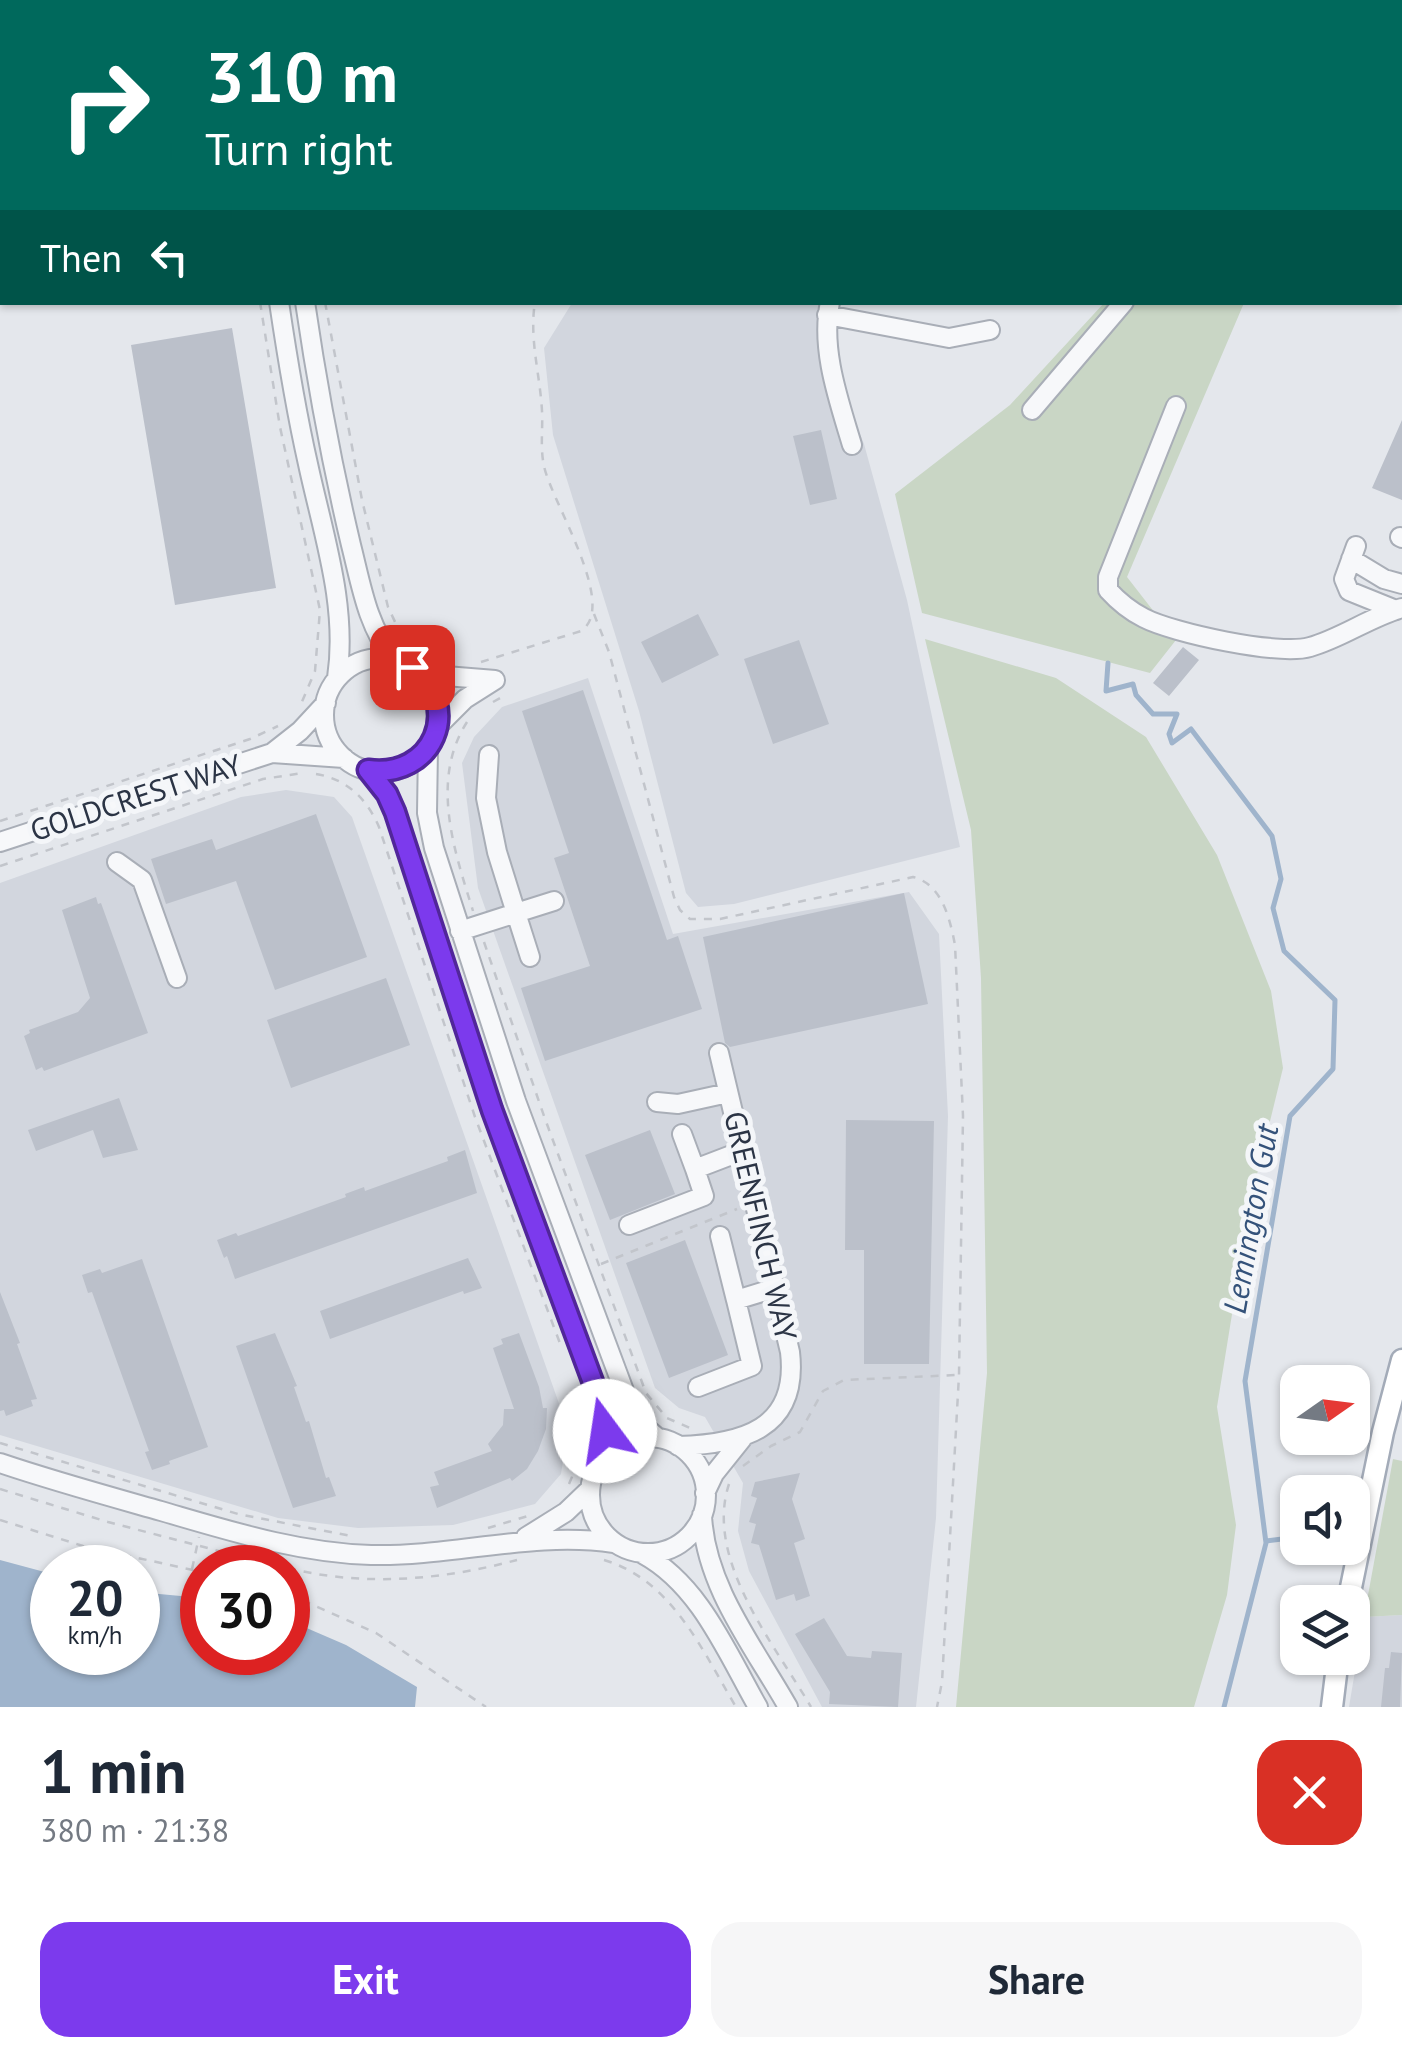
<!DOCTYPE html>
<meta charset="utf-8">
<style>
:root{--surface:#fff;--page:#f6f6f7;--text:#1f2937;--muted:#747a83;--accent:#7c3aed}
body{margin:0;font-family:"PT Sans",sans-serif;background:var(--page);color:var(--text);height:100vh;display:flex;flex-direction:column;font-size:38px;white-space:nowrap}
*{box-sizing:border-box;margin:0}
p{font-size:32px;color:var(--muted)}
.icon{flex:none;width:55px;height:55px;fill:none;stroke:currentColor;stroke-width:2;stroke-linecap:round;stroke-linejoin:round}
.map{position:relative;height:1707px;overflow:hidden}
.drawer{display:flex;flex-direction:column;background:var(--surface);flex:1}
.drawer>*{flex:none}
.hud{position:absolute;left:0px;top:0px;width:1402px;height:305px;box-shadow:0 2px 8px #0004;background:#00695c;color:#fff;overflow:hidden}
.needle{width:65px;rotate:76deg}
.fabs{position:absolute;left:1280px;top:1365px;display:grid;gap:20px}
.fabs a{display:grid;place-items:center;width:90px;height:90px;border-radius:20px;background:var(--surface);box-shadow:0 2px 8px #0004;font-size:50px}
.speed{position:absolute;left:30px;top:1545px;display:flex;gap:20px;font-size:50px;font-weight:700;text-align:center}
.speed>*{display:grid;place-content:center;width:130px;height:130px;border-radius:50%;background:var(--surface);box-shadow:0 2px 8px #0004;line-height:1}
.speed small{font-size:25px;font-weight:400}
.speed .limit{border:15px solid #d22;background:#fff;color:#111}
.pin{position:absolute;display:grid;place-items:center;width:85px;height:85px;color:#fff;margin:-42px;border-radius:20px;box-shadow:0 5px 15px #0006}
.me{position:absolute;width:110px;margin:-55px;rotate:346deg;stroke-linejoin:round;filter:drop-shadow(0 0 8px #0008)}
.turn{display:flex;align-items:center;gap:35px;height:210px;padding:0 40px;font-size:45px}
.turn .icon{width:130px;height:130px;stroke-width:2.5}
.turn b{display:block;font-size:70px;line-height:85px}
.then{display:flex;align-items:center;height:95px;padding:0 40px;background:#0003;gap:20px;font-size:38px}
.round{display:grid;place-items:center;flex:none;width:105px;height:105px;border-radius:30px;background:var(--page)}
.headline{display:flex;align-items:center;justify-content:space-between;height:170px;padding:0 40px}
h1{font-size:60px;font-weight:700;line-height:75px}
.primary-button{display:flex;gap:20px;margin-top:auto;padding:20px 40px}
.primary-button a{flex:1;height:115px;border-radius:30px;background:var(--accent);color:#fff;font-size:40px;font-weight:700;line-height:115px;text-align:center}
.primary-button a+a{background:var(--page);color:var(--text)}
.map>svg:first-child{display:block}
.built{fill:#d2d6de}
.green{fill:#c9d6c5}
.water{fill:#9fb4cc}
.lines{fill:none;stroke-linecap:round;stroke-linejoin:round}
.stream{stroke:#9fb4cc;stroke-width:5}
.building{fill:#bbc0ca}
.minor-casing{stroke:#a9aeb7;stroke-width:22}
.major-casing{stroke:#a3abb8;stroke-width:25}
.path{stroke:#c2c5cb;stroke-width:2.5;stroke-dasharray:8 8;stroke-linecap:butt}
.minor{stroke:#f7f8fa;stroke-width:18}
.major{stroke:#fff;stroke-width:20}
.route-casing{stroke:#51269a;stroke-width:25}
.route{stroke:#7c3aed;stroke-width:18}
.labels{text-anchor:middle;stroke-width:10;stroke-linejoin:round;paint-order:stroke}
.street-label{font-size:30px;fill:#2b3445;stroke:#f4f6f9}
.water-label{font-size:32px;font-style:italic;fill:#34527a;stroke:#f4f6f9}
</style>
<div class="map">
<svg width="1402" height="1707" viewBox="0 0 1402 1707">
<rect width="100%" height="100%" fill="#e4e7ec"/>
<path class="built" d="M968 0H1298L967 2Z
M572 303H841L834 328 840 387 864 444 907 600 960 847 734 904 698 907 686 893 639 711 553 435 544 348Z
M588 678 673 934 909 892 939 934 948 1116 936 1518 916 1707H822L749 1571 738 1531 743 1483 705 1417 679 1408 655 1388 478 888 462 763 474 737 502 707Z
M286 790 334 797 352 817 568 1429 561 1474 535 1504 453 1525 358 1528 278 1518 0 1435V883L241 797Z
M1402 1615V1707H1349L1364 1617Z"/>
<path class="green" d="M1104 303H1244L1127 577 1176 640 1150 673 922 613 895 494 1010 405Z
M925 639 1056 678 1146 737 1217 855 1271 991 1283 1068 1250 1203 1217 1407 1236 1525 1227 1595 1194 1707H956L987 1373 981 978 971 830Z
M1393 1459 1402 1461V1615L1364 1617Z"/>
<path class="water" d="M0 1560 52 1574V1652H138V1592L202 1598V1652H288V1620L346 1645 417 1687 415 1707H0Z"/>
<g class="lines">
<path class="stream" d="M1108 663 1106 691 1133 684 1136 695 1153 714H1177L1169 734 1172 743 1191 729 1272 836 1281 879 1273 908 1284 951 1335 1000 1333 1069 1290 1116 1245 1381 1266 1543 1224 1707
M1266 1541 1298 1537"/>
</g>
<path class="building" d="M232 328 276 588 175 605 131 345Z
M1402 420V500L1372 488Z
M821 430 837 499 810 505 793 436Z
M698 614 719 655 662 683 641 642Z
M799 640 829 724 773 744 744 659Z
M1183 647 1199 660 1169 696 1153 683Z
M583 690 667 940 678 936 702 1009 545 1061 521 988 590 966 554 858 569 853 522 711Z
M316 814 367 957 275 990 236 881 166 904 151 859 212 839 216 850Z
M904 893 928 1004 730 1047 725 1043 703 937Z
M96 897 98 904 101 903 148 1033 44 1071 42 1067 36 1070 24 1036 30 1033 29 1030 78 1012 90 998 62 910Z
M386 978 410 1045 291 1088 267 1020Z
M119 1098 138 1150 103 1158 93 1130 36 1151 28 1130Z
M846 1120 934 1121 929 1364H864V1250H845Z
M650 1130 675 1194 610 1220 585 1155Z
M465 1150 477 1193 235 1279 227 1256 224 1258 217 1240 236 1233 238 1236 346 1197 345 1194 364 1187 365 1191 448 1161 447 1157Z
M685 1240 728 1355 669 1378 626 1263Z
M468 1258 482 1288 464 1294 463 1291 330 1339 320 1311Z
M142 1259 208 1447 169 1461 170 1464 152 1470 145 1452 149 1451 92 1292 88 1293 82 1275 100 1269 102 1273Z
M0 1292 20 1343 17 1344 37 1399 31 1400 33 1406 6 1416 4 1410 0 1411Z
M275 1333 297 1386 294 1387 306 1422 309 1421 326 1478 329 1477 336 1496 293 1508 236 1346Z
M519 1333 539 1387 543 1408H547L546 1429 538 1451 527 1469 512 1481 510 1478 437 1508 430 1487 439 1485 434 1472 492 1451 488 1444 503 1425 504 1409H514L493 1348 503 1344 501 1339Z
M800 1473 792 1499 805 1539 794 1543 810 1596 796 1601 794 1594 776 1600 759 1545 751 1543 756 1524 749 1522 757 1498 751 1496 755 1482Z
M824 1618 847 1656 871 1658 872 1651 902 1653 898 1707 829 1704 830 1692 795 1634Z
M1391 1652 1402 1653 1400 1707H1381L1385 1668H1389Z"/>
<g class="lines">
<defs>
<path id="minor" d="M262 0 266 2
M323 2 327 0
M949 2 951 0
M1124 2 1127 0
M1400 56 1402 54
M279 302C287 356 296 411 308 464 323 534 348 606 337 678
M305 302C317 384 332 465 351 545 361 584 367 626 394 659
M830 302C820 349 839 401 852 445
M827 315 949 338 990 330
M1176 406 1108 577V590C1118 601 1130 611 1144 618 1173 633 1279 656 1310 647 1342 638 1370 617 1402 608
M1032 410 1124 302
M1400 537 1402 538
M1356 546 1344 579 1349 591 1396 610
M1351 559 1384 579 1402 584
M324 715a57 57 0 1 1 114 0a57 57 0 1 1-114 0Z
M421 674 495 680 465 699 437 727
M428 748 427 813 434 848 516 1101 626 1396 645 1427 658 1438
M272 753 344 758
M369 770 387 794 395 812 492 1110 601 1404 605 1431 601 1461
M0 842 272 753 300 731 326 703
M117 862 142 880 177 978
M460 931 516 913 497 852 486 798 489 755
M530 957 516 913 554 901
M657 1102 678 1104 728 1093
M682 1134 695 1169
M629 1225 704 1196 695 1169 742 1151
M720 1236 736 1300 775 1288
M698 1387 752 1366 736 1300
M590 1495a58 58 0 1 1 116 0a58 58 0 1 1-116 0Z
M678 1446C741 1444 799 1430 790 1352L719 1053
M0 1463C53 1481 108 1496 161 1511 230 1531 299 1553 371 1555 453 1557 532 1531 614 1543
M705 1493 714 1474 742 1439
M702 1515C705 1586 754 1647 788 1707
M526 1537 566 1512 590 1489
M643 1554C700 1585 727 1653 758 1707"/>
<path id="major" d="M1348 1602 1383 1432 1402 1360
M1332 1707 1338 1658"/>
</defs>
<use href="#minor" class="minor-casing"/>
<use href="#major" class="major-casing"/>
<path class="path" d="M231 0 233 2
M371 2H398
M801 2 803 0
M260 302 280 427 320 610 315 671 301 704
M325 302 362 500 388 607 396 624 413 643 444 658
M594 614 609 652 674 897 680 910 690 919H720L913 877C942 884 950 919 955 945L963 1116 959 1375 942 1682 937 1707
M481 662 581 631C619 606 551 501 544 466 540 448 543 429 542 411 540 374 529 339 535 302
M493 702 502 697
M467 722C430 780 454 850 473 911
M316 774C347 779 367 799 379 827L475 1117 561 1346
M0 821 250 739 278 726
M0 866 263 779 303 773
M484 942 544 1116 646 1393 667 1418 690 1428
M601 1264 737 1209
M0 1443 238 1514 351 1536
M743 1466 771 1446 800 1432 823 1391 844 1380 957 1375
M569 1484 582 1453 583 1405
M729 1484C704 1560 775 1645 811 1707
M0 1489 108 1522 284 1568
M0 1520 83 1546 202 1572
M488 1528 528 1516
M604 1560C672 1580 702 1650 736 1707
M288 1568C363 1587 442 1580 517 1560
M192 1569 199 1537
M288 1594 376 1633 486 1707"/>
<use href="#minor" class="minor"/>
<use href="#major" class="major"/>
</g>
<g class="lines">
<defs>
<path id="route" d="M412 667C464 707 433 779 368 770L387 794 395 812 492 1110 601 1404 605 1431"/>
</defs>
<use href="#route" class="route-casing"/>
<use href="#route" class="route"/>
</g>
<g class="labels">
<g class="street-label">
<text transform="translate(136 798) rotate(-18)" y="10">GOLDCREST WAY</text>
<text transform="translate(760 1226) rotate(77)" y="10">GREENFINCH WAY</text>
</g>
<g class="water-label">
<text transform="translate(1251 1219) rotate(-80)" y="11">Lemington Gut</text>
</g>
</g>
</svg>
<div class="fabs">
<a><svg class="needle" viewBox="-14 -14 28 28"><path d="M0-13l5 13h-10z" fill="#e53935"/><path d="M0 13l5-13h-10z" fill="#747a83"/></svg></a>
<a><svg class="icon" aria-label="sound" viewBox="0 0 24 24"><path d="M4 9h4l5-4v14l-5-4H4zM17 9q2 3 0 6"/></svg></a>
<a><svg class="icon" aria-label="layers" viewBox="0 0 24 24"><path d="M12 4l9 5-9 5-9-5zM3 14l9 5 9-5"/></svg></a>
</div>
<div class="speed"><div>20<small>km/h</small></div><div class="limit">30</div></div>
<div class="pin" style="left:412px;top:667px;background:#d93025"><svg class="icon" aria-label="arrive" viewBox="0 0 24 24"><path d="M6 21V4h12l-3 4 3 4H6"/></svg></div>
<svg class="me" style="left:605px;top:1431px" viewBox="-20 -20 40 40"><circle r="19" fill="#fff"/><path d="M0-13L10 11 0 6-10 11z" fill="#7c3aed"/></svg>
<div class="hud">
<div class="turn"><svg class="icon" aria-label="right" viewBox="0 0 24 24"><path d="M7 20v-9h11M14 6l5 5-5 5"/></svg><div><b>310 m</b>Turn right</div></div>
<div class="then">Then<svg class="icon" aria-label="left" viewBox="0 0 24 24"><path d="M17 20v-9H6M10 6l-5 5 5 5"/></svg></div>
</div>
</div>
<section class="drawer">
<div class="headline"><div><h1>1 min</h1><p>380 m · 21:38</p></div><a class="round" style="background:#d93025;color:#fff"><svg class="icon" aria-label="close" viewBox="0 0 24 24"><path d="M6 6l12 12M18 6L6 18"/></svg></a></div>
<div class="primary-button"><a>Exit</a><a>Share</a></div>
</section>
